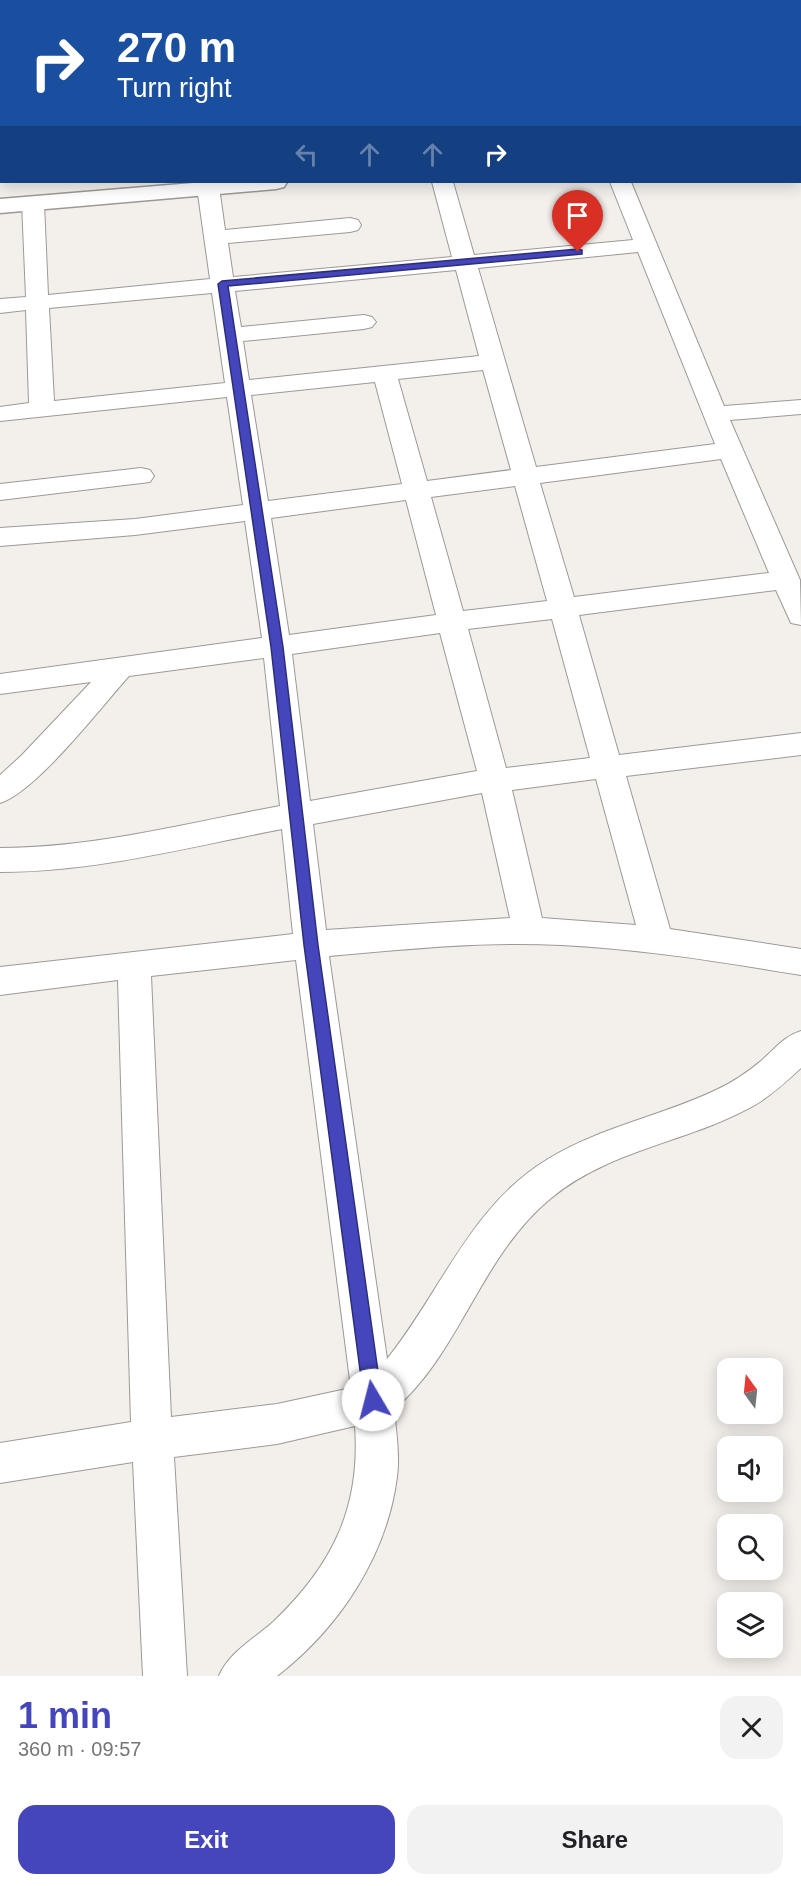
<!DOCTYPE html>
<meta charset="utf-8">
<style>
:root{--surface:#fff;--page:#f2f2f2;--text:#202124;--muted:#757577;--accent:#4546bb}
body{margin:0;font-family:Helvetica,sans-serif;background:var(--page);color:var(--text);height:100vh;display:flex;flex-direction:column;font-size:22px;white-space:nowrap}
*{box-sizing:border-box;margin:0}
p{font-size:20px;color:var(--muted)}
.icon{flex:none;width:33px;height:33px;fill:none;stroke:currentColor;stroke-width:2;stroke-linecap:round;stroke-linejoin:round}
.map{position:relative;height:1676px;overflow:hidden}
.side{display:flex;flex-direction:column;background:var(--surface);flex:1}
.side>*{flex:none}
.hud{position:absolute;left:0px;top:0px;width:801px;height:183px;box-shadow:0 3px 15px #0003;background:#1a4fa0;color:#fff;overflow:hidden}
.needle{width:39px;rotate:345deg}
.fabs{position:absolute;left:717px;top:1358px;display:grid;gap:12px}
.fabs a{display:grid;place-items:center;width:66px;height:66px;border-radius:12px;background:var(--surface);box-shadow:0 3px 15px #0003;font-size:30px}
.pin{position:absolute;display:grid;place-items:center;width:51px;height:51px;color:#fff;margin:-62px -26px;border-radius:50% 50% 50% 0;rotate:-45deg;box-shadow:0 0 6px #0007}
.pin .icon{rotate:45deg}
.me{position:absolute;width:66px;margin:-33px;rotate:352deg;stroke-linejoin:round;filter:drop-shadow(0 0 4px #0008)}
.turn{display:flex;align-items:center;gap:21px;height:126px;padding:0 18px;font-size:27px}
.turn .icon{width:78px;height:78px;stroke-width:2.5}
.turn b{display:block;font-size:42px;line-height:51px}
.lanes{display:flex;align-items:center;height:57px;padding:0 18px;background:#0003;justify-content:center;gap:30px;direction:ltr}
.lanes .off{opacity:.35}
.round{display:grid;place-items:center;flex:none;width:63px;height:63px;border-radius:18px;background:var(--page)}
.summary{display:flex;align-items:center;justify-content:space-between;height:102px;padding:0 18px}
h1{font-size:36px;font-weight:700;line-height:45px;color:var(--accent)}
.button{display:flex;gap:12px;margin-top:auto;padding:12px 18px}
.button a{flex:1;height:69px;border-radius:18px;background:var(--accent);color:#fff;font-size:24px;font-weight:700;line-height:69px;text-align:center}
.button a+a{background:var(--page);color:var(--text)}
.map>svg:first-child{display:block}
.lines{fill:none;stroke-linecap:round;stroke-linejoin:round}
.street-casing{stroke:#9c9996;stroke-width:2}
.secondary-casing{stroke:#9c9996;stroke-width:3}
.street{fill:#fff;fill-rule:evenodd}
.secondary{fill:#fff;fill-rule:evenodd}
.route{fill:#4546bb;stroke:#2d2e7a;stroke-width:1.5}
</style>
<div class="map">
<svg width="801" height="1676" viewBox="0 0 801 1676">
<rect width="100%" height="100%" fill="#f3f0ec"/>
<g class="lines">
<defs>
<path id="street" d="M273 0H293L272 2Z
M407 0H428L429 2H408Z
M480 0H500L479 2Z
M645 0H666L667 2H646Z
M800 46H801V59L800 58Z
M801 69V82H800V70Z
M200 182H212L219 187 225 230 350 218 358 220 361 225 358 230 350 232 228 243 233 277 452 257 432 182H453L474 255 633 240 610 182H631L724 406 801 400V414L730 420 800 580 801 625 791 623 776 590 579 615 619 755 801 733V755L626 776 670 929 801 949V975C722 962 642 949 561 945 484 941 406 949 329 956L387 1359C441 1292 471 1205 548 1159 600 1127 662 1116 716 1090 733 1082 748 1072 762 1060 775 1049 784 1036 801 1031V1068C787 1081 772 1095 755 1105 690 1142 609 1149 550 1199 480 1257 459 1355 394 1409 396 1432 400 1455 397 1477 387 1556 339 1628 277 1676H219C229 1652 254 1639 273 1622 332 1566 361 1508 355 1426L277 1444 174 1457 187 1676H143L133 1462 0 1483V1443L131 1422 118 980 0 995V967L293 934 282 829C189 847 95 872 0 872V848C94 848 188 823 280 806L264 658 129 676C101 707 36 792 0 803V775L21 756 91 682 0 694V674L262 638 245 521 135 535 0 546V528L135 519 243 505 227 397 0 421V407L29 403 26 310 0 313V299L26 297 22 203 25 198H41L44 203 48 295 210 279 197 187ZM638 252 715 444 536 467 478 268ZM456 270 479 356 249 380 243 341 364 329 372 327 376 322 372 317 364 315 241 327 235 291ZM212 293 225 383 54 401 49 308ZM483 370 511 470 427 481 398 379ZM375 382 402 484 268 501 251 395ZM721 459 769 573 574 597 540 483ZM515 486 547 601 463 611 431 497ZM406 500 436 615 289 635 271 518ZM552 619 590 758 506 768 468 629ZM440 633 477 771 310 801 292 654ZM596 779 636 925 542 918 512 790ZM482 793 510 918 326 930 313 824ZM296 960 351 1388 277 1404 171 1417 151 976Z
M141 468 150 470 154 476 150 482 0 500V484Z"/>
<path id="secondary" d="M800 114H801V126H800Z
M205 182H287L284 187 276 189 0 213V199Z"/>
</defs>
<use href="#street" class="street-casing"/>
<use href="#secondary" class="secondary-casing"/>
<use href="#street" class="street"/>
<use href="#secondary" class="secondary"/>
</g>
<path class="route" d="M578 249 582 250V254L228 286 283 647 318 945 382 1400 379 1406 373 1408 367 1406 364 1400 304 945 271 647 218 284 222 281Z"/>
</svg>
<div class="fabs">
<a><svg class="needle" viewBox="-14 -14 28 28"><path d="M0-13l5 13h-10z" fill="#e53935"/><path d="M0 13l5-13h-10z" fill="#757577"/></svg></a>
<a><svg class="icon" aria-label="sound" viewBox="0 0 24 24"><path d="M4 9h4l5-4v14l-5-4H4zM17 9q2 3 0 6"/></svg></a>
<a><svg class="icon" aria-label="search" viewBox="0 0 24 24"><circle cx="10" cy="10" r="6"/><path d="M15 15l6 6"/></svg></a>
<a><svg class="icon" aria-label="layers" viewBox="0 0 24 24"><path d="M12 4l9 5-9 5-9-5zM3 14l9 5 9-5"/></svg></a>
</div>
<div class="pin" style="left:578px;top:252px;background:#d93025"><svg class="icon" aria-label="arrive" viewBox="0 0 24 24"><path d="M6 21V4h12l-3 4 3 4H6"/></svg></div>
<svg class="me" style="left:373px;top:1400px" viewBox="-20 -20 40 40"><circle r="19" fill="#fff"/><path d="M0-13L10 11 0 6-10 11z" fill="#4546bb"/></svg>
<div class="hud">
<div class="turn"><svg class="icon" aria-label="right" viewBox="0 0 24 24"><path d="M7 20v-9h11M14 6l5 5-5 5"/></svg><div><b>270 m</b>Turn right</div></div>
<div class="lanes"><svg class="icon off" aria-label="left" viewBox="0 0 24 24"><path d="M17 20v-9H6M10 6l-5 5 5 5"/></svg><svg class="icon off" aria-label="ahead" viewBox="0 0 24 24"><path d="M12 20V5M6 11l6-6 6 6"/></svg><svg class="icon off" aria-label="ahead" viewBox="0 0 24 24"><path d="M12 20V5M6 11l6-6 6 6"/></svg><svg class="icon" aria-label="right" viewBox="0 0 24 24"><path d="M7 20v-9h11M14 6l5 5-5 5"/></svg></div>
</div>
</div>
<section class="side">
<div class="summary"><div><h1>1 min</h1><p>360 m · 09:57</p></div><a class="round"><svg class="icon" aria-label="close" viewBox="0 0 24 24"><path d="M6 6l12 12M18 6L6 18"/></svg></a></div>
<div class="button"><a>Exit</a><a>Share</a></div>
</section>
